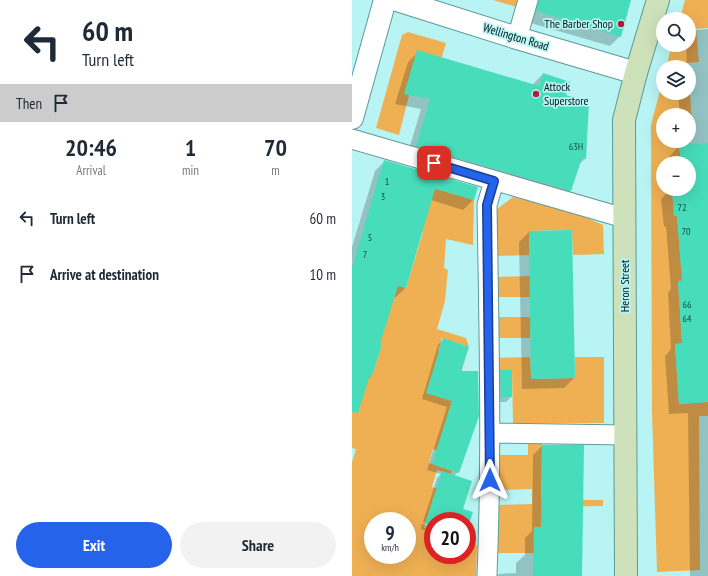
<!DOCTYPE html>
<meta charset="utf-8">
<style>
:root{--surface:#fff;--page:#f2f2f3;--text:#1f2937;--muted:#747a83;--accent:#2563eb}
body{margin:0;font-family:"PT Sans Narrow",sans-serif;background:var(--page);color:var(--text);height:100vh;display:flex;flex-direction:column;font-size:15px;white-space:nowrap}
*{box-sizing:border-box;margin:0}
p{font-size:13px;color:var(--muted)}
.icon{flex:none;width:22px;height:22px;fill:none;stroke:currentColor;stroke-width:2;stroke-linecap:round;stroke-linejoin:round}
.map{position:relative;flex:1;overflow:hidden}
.sheet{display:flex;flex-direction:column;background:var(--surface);width:352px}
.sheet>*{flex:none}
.banner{background:#fff;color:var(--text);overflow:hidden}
.controls{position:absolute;left:304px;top:12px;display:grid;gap:8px}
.controls a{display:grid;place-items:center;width:40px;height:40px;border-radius:50%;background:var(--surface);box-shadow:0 4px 16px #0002;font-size:20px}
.speed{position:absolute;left:12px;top:512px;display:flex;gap:8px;font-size:20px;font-weight:700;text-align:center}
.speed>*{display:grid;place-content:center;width:52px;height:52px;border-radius:50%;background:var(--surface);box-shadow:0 4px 16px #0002;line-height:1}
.speed small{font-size:10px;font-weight:400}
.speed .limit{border:6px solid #d22;background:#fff;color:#111}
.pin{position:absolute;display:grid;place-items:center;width:34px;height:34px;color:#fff;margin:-17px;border-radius:8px;box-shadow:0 2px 6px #0006}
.me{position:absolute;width:44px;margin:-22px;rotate:0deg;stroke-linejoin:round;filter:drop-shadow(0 0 3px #0008)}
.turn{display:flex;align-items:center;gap:14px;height:84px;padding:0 16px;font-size:18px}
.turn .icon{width:52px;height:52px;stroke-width:2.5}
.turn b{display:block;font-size:28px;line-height:34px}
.then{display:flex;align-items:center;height:38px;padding:0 16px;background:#0003;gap:8px;font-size:15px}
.eta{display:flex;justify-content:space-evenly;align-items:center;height:68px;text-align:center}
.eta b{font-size:24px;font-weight:800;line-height:28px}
.primary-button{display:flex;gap:8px;margin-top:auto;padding:8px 16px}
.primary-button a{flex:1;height:46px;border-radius:24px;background:var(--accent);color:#fff;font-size:16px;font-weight:800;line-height:46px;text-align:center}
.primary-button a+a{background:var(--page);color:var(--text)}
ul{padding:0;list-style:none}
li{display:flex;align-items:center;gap:12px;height:56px;padding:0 16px}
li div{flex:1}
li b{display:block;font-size:15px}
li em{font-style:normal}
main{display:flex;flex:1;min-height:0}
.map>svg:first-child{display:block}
.green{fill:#efb054;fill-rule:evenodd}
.shadow{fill:#0003}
.building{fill:#47ddba}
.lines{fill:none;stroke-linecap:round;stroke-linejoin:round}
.lane-casing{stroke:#5e9998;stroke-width:21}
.street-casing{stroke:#5e9998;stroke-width:24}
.secondary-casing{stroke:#5e9998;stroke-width:24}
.lane{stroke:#fff;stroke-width:19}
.street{stroke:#fff;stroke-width:22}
.secondary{stroke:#cde1bb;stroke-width:22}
.route-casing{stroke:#184099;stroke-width:10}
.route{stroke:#2563eb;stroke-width:7}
.poi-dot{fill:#af1c40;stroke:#b7f4f3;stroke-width:1.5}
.labels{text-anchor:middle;stroke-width:3.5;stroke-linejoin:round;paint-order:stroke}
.number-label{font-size:10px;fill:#124940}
.poi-label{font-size:12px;fill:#011818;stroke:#b7f4f3;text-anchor:end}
.street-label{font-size:12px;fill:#011818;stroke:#b7f4f3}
</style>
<main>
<section class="sheet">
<div class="banner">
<div class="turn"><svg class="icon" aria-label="left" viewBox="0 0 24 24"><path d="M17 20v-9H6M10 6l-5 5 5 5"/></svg><div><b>60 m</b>Turn left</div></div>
<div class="then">Then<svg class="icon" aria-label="arrive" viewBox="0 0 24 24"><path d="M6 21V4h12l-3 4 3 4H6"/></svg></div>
</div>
<div class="eta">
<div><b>20:46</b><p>Arrival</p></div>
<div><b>1</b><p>min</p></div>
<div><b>70</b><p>m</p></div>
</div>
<ul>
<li><svg class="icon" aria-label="left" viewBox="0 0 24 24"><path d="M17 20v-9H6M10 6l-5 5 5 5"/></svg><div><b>Turn left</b></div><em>60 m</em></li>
<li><svg class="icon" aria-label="arrive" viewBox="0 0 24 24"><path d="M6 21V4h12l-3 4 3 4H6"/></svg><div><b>Arrive at destination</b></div><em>10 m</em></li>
</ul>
<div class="primary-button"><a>Exit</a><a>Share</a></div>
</section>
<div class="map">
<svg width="356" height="576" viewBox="0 0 356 576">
<rect width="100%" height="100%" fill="#b7f4f3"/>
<path class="green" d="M141 0H167L165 7Z
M333 0H356V28L344 29 347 62 335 63 336 67H314L320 45H337V19H328Z
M56 32 94 43 90 57 57 95 47 135 24 128 50 35Z
M311 79V93H337V81L340 121H337V115H311V141H337V128L338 144 327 145 329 163H311V189H320L322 216H325L329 265 356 263V279L326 281 330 343 323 344 327 404 356 402V416H347L348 570 305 572 300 411 299 125Z
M64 168 102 179 98 193 122 200 121 245 94 239 92 268 96 270 93 301 85 329 114 338 117 347 90 338 86 351 113 359 107 381 75 393 100 401 91 430 105 456 81 449 77 463 100 471 99 474 85 470 80 487 114 498 111 509 81 500 72 528 81 531V555H115V542L125 545 124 576H0V462L4 449 0 448V370L20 376 30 345 14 340 32 281 54 288 71 232 65 229 59 183ZM21 521H55V555H21Z
M161 197 220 211 251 225 252 254 221 255 220 230 177 231V255L144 256V210Z
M178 276V297H144V277Z
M144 317H179L178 338H144Z
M178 357 179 379 223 378V357H252V423H161L160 370 144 371V358Z
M176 441H190L189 500H251V506L192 507V553H144V505L180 504V489L146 490 147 455H176Z"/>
<path class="shadow" d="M170 0H278L268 36 258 46 175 22Z
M356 29V576H338L336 413 317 414 313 356 319 349 316 293 319 289 314 226 312 227 309 199 319 189H337V163H317V157L327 146V141H337V115H328L326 93H337V67H332L335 64 334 45H337V37L344 30Z
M66 52 180 85 191 74 213 95 233 159 226 165 218 191 208 201 55 156 69 109 43 104 56 62Z
M33 161 125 188 121 200 111 210 79 200 53 288 44 297H42L26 345 19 376 10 385H0V247L23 171Z
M177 232H219L222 378 212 388 170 389 167 242Z
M91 339 108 372 106 472 102 476 110 510 120 513 115 527V521H81V525L71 522 85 478 89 474 75 470 95 407 70 399 86 345Z
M149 371 159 397 154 402H144L143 377Z
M190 446 230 576H144L147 574 164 573V563L173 555V538L180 531 181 455Z
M70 524 81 527V533L69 529Z"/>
<path class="building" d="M187 0H279L269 37 184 11Z
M65 50 187 86 191 73 218 82 214 95 237 102 234 159 230 158 219 191 64 146 78 99 52 94Z
M356 143V402L327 404 323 344H330L326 281H330L325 216H322L320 189H337V163H329L327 145Z
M32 160 126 187 122 200 83 189 54 288 46 286 28 344 30 345 20 376 18 375 6 413 0 412V268Z
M220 230 223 378 179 379 177 231Z
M91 338 117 347 109 371H126L127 416 107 473 80 464 100 401 74 393Z
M148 370H160V397H149Z
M190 445H232L230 576H181L182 527H189Z
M90 471 120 481 111 509 121 512 115 530V521H81V526L73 524Z"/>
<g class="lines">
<defs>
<path id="lane" d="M165 38 176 0
M0 139 272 218
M138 433 274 435
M135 576C140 452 137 329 135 205L142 181"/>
<path id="street" d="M45 0 165 38 284 73
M0 118 33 0"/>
<path id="secondary" d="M274 576 272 120 284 73 306 0"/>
</defs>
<use href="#lane" class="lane-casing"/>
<use href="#street" class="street-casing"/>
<use href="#secondary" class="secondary-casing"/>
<use href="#lane" class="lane"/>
<use href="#street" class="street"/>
<use href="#secondary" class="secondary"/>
</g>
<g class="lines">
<defs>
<path id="route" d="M82 163 142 181 135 205 138 480"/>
</defs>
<use href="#route" class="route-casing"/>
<use href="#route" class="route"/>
</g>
<g class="poi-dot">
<circle cx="269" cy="24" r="4"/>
<circle cx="184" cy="94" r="4"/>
</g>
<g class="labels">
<g class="number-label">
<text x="224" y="150">63H</text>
<text x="35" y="185">1</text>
<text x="31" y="200">3</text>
<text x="330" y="211">72</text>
<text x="334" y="235">70</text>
<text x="18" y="241">5</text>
<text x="13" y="258">7</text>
<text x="335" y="308">66</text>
<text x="335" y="322">64</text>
</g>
<g class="poi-label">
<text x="261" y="28">The Barber Shop</text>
<text x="192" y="91" text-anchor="start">Attock<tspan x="192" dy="14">Superstore</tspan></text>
</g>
<g class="street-label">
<text transform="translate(164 37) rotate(17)" y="4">Wellington Road</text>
<text transform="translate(273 286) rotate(-90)" y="4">Heron Street</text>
</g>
</g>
</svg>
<div class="controls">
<a><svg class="icon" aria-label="search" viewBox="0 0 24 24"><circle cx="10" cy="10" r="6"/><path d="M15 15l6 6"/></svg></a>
<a><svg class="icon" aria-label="layers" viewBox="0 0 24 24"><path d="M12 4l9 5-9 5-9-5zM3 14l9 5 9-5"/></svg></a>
<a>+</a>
<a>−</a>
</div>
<div class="speed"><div>9<small>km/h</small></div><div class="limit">20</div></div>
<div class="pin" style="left:82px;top:163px;background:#d93025"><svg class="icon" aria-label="arrive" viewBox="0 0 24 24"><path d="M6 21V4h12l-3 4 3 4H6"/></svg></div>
<svg class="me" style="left:138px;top:480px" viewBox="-20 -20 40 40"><path d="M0-17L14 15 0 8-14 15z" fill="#2563eb" stroke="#fff" stroke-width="4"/></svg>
</div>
</main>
